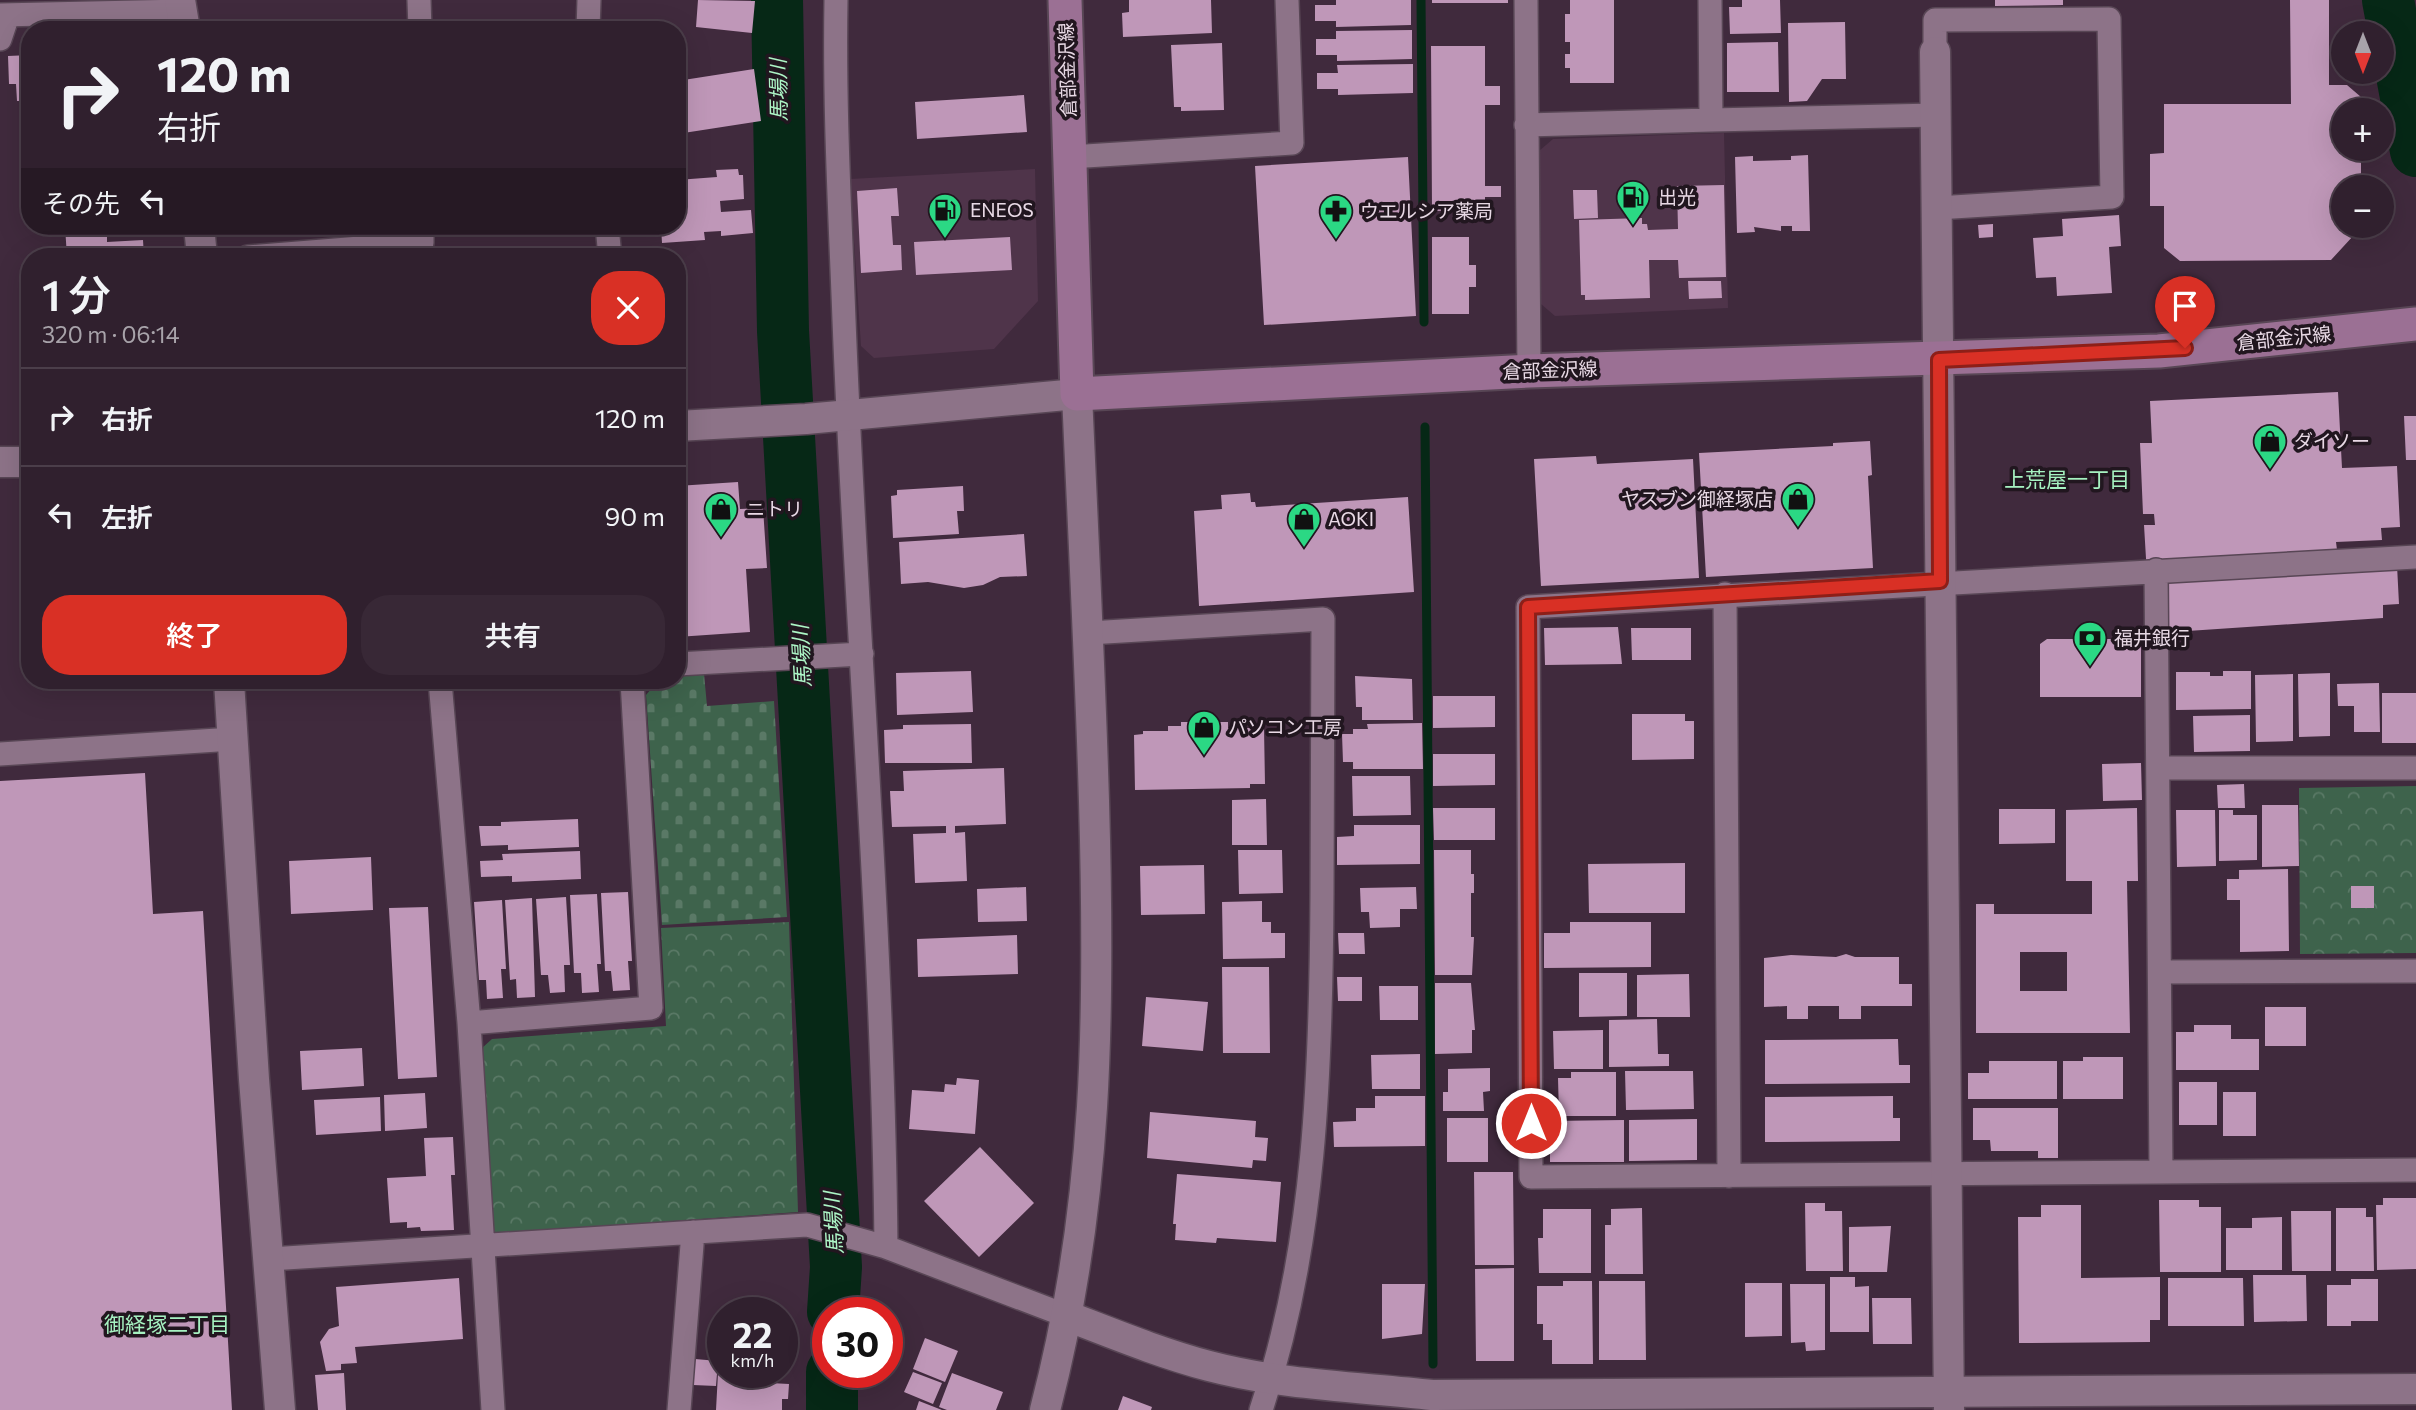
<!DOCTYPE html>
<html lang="ja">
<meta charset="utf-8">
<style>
:root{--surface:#30202e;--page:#382836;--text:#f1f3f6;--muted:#a8a3aa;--line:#4b3e4a;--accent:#d93025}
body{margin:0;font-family:Commissioner,"Noto Sans JP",sans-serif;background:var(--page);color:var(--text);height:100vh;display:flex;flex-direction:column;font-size:26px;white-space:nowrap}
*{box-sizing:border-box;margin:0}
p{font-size:23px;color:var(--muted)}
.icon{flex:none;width:38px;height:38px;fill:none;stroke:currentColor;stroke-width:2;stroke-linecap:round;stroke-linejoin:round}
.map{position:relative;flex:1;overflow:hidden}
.drawer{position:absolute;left:21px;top:248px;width:665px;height:441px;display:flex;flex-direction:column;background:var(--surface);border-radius:28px;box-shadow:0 7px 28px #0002,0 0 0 2px var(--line)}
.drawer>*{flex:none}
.hud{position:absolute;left:21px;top:21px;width:665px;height:214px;border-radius:28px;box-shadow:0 7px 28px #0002,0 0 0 2px var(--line);background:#30202e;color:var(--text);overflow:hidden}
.needle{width:46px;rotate:180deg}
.buttons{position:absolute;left:2331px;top:21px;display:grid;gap:14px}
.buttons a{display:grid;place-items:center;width:63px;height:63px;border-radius:50%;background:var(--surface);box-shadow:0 7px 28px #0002,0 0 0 2px var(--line);font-size:35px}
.speed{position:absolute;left:707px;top:1297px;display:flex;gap:14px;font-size:35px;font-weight:700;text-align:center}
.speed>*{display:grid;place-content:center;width:91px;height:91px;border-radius:50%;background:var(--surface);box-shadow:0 7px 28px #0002,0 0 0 2px var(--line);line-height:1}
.speed small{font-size:18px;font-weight:400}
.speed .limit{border:10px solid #d22;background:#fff;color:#111}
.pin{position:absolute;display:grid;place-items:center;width:60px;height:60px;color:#fff;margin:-72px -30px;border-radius:50% 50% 50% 0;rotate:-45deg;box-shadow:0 0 7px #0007}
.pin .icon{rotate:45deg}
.me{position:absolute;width:77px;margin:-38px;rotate:0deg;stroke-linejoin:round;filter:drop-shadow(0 0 5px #0008)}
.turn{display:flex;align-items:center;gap:24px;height:147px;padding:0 21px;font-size:32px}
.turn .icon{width:91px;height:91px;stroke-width:2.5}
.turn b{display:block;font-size:49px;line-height:60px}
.then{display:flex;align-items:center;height:66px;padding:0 21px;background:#0003;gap:14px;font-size:26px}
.round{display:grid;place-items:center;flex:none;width:74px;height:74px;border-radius:28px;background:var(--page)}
.summary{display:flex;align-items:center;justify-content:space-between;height:119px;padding:0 21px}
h1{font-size:42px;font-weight:600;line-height:52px}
.action{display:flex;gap:14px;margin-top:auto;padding:14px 21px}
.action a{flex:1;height:80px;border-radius:28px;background:var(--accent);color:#fff;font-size:28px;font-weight:600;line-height:80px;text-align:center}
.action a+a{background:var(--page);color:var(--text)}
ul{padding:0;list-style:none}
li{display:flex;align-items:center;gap:21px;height:98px;padding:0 21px;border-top:2px solid var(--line)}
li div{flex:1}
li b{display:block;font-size:26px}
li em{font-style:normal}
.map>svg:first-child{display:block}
.built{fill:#4f344a}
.forest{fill:url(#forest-crowns)}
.cemetery{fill:url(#cemetery-stones)}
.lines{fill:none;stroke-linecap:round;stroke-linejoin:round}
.stream{stroke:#062816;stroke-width:9}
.river{stroke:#062816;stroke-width:52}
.building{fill:#bf97b8;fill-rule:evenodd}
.minor-casing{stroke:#584655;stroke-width:26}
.tertiary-casing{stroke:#584655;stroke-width:33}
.secondary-casing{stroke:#584655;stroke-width:37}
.minor{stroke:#8d7388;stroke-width:23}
.tertiary{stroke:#8d7388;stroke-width:30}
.secondary{stroke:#9b7094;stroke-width:33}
.route-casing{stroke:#8d1f18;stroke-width:18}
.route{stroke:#d93025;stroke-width:12}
.labels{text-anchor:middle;stroke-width:7;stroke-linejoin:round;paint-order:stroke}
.street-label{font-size:19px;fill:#e8d9e5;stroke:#21161f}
.poi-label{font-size:19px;fill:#e8d9e5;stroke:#21161f;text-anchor:start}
.water-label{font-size:21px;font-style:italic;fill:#adf5c6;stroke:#21161f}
.neighbourhood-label{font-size:21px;fill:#a6f2c1;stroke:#21161f}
</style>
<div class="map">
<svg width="2416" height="1410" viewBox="0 0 2416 1410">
<defs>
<pattern id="forest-crowns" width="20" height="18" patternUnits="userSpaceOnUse" patternTransform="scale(1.75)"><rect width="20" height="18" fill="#3e634c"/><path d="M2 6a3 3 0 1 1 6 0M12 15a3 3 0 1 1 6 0" fill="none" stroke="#5a7966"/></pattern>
<pattern id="cemetery-stones" width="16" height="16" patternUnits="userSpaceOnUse" patternTransform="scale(1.75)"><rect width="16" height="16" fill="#3e634c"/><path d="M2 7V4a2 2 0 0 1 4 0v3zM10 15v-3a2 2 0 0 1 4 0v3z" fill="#5a7966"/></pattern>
</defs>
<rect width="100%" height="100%" fill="#402a3d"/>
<path class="built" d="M1724 133 1728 308 1555 316 1541 304 1539 151 1553 139Z
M1035 169 1038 301 994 349 874 358 861 346 850 179Z"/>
<path class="forest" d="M2416 786V953L2300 954 2299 788Z
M789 922 798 1212 492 1234 481 1049 492 1039 666 1026 661 928Z"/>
<path class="cemetery" d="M704 674 707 706 774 701 787 917 662 925 646 695 658 681H677V677Z"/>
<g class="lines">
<path class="stream" d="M1421 0 1424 322
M1425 427 1433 1364"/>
<path class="river" d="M777 0 783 331 836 1267 833 1312
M2388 0 2416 151
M832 1372V1410"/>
</g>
<path class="building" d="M698 0 755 1 752 33 696 27Z
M1129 0H1211L1212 33 1123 37 1122 13 1129 12Z
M1336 0H1411V25L1336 27V21H1315V5H1336Z
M1432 0H1508V3H1432Z
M1570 0H1614V83H1570V68H1565V54H1570V42H1565V14H1570Z
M1742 0H1780L1781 33 1730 34 1729 7H1742Z
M1995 0H2063V5L1995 6Z
M2290 0H2329V85H2347L2361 97V110H2343V149H2361V187H2343V226H2354V235L2331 260 2180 261 2164 248V206H2150V154L2164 153V104H2291Z
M1845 22 1846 79H1822L1807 101 1789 102 1788 23Z
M1412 30V59L1337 61V55H1316V39H1336V31Z
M1778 42 1779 92H1727V43Z
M1222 43 1224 110 1181 111V107H1174L1171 45Z
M1431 46H1485V86H1500V105H1485V186H1501V197H1485V210L1432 211Z
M30 55V101H17L16 84H9L8 56Z
M1413 64V93L1338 95V89H1317V73H1338L1337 65Z
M754 69 761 121 677 134V81Z
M1024 95 1027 132 917 139 915 102Z
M1808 155 1810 231H1792V226H1781V231L1754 227 1755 232 1737 233 1735 157 1753 156V161L1791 160V156Z
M1408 157 1416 316 1264 325 1255 166Z
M738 169 739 175H743L744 199 720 201 721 212 751 210 753 233 721 236V231L704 232 705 240 662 243 661 226H677V180L717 177 716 170Z
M1724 185 1726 277 1679 278 1678 260H1649L1650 298 1585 300V295H1581L1579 220 1642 218V224H1647L1648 230 1678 229 1677 186Z
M897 188 899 216H891L893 245H901L902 270 861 273 857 191Z
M1573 190H1597L1598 218 1574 219Z
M2119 215 2121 246 2109 247 2112 293 2057 296 2056 277 2036 278 2033 238 2063 236 2062 219Z
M1993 224V237L1979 238 1978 225Z
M65 226H107V229L97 230V237L107 236V242L143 240 144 257H67Z
M1010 237 1012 270 916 275 914 242Z
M1432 237H1469V265H1476V287H1469V314H1432Z
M1688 281H1721L1722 298 1689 299Z
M2338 392 2342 468 2397 466 2400 527 2381 528 2382 540 2336 542 2337 550 2396 546 2399 604 2383 605V618L2158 633 2148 592 2144 525H2155L2154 514H2143L2140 443H2152L2150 401Z
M2404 416H2416V460H2406Z
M1870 441 1872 475 1868 476 1873 568 1706 577 1699 453 1833 446V443Z
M1596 456 1597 464 1693 459 1699 578 1541 586 1534 459Z
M738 482 740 509 763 508 767 568 746 569 750 632 677 637V486Z
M963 486 964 511H957L959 534 893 538 891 496 897 495V490Z
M1250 493 1251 502H1255L1256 507 1408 497 1414 592 1199 606 1194 511 1222 509 1221 495Z
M1024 534 1027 576 1000 577 983 585 964 588 928 582 901 584 899 542Z
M1618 627 1622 664 1545 665 1544 628Z
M1631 628H1691V660H1632Z
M2047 639H2141V697H2040V644Z
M971 671 973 712 897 715 896 673Z
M2223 671H2251V709L2176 710V672H2210V676H2223Z
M2330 673V736L2299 737 2298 674Z
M2293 674V741L2256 742 2255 675Z
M1355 676 1412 679 1413 720H1362V707H1356Z
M2379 683 2380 732H2354V706H2338L2337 684Z
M2382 693H2416V743H2382Z
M1433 696H1495V727L1433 728Z
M1632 714H1685V721H1694V759L1632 760Z
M2250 715V751L2194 752 2193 716Z
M1181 722H1228V728H1264L1265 784H1250V788L1135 790 1134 735 1143 734V731H1168V726H1181Z
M1422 723 1423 769H1353V762H1343L1342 734H1353V729H1368L1367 724Z
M971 724 972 763H885L884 730 903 729V725Z
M1433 754H1495V785L1433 786Z
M2141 763 2142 800 2103 801 2102 764Z
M1004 768 1006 824 955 826V833L965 832 967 881 915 883 913 834 946 833V826L892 827 890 791H904L903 771Z
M145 773 153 914 203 911 232 1410H0V781Z
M1352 776H1410L1411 815 1353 816Z
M2244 784 2245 808H2218L2217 785Z
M1266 799 1267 845H1232V800Z
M2262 805H2298L2299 866 2262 867Z
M1433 808H1495V840H1434Z
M2137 808 2138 881H2127L2130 1033H1976V904H1994V914H2092V881H2066V810ZM2020 952H2067V991H2020Z
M1999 809H2055V843L1999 844Z
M2176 810H2215L2216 866 2177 867Z
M2219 810H2233V815H2257V860L2219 861Z
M578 819 579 847 508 850V845L481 846 479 826H501V822Z
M1354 825H1420V864L1337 865V837L1354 836Z
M1238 850H1282L1283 893 1239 894Z
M1434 850H1471V874H1474V893H1471V937H1474L1472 975H1435Z
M580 851 581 879 512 882V876L481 877 480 861 503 860 502 854Z
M371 857 373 910 291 914 289 861Z
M1685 863V913H1589L1588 864Z
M1204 865 1205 914 1141 915 1140 866Z
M2288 869 2289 951 2240 952V900H2227V879H2239V870Z
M2351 886H2374V908H2351Z
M1026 887 1027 921 978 922 977 889Z
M1416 887 1417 909H1400V927L1370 928 1369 912H1361L1360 888Z
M628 892 632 961H628L630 990 613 991 611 971H605L601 893Z
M597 894 601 964H597L599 992 582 993 581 973H574L570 895Z
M566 897 570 965H564L565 992 550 993 548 975H541L536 899Z
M532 898 535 997 517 998 516 979 510 980 505 900Z
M502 900 506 969H501L503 998 487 999 486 980H479L474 902Z
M1262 901V922H1271V933H1285V958L1223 959 1222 902Z
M428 907 437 1077 398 1079 389 908Z
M1570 922H1651V967L1544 968V933H1570Z
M1338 933H1364L1365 954H1339Z
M1017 935 1018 974 918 977 917 939Z
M1846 954 1855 957H1899V984H1912V1006H1861V1019H1839V1006H1808V1019H1787V1006L1764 1007V958L1791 955 1836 957Z
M1222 967H1269L1270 1053H1223Z
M1579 973H1627V1016L1579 1017Z
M1689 974 1690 1017H1637V975Z
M1337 977H1362V1001H1338Z
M1435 983H1471L1475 1030H1472V1053L1435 1054Z
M1379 986H1418V1020H1380Z
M1146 997 1208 1002 1203 1051 1142 1046Z
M2265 1007H2306V1046H2265Z
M1657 1019 1658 1054H1669V1066L1609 1067V1020Z
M2194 1025H2231V1039H2259V1070H2176V1032H2194Z
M1603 1030V1069H1554L1553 1031Z
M1898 1039 1899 1065H1910V1083L1765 1084V1040Z
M362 1048 364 1086 302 1090 300 1051Z
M1420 1054V1089H1372L1371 1055Z
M2083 1057H2123V1099H2063V1061H2083Z
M1989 1061H2057V1099H1968V1073H1989Z
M1490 1068V1091L1483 1092 1484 1111H1443V1092H1448V1069Z
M1625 1071H1693L1694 1109 1626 1110Z
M1571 1072H1616V1116H1559L1558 1078H1571Z
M957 1078 979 1080 975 1134 909 1129 912 1090 944 1092 945 1084 956 1085Z
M2179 1082H2217V1125H2179Z
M2223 1092H2256V1136H2223Z
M425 1093 427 1128 385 1131 384 1095Z
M1375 1096H1425V1146L1334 1147 1333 1122 1356 1121V1108H1375Z
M1893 1096V1118H1900V1141L1765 1142V1097Z
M380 1097 381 1131 316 1135 314 1100Z
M1973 1108H2058V1158H2038V1151H1991L1990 1140H1973Z
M1150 1112 1256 1121 1255 1137 1268 1138 1266 1161 1253 1160 1252 1168 1147 1158Z
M1447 1118H1488V1162H1447Z
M1697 1119V1160L1629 1161V1120Z
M1624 1120V1162H1550V1121Z
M453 1137 455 1175H451L454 1230 421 1231 420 1227 407 1228V1222L390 1223 387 1178 426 1176 424 1138Z
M980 1147 1034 1203 979 1257 924 1201Z
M1474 1172H1513L1514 1265H1475Z
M1177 1174 1281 1182 1276 1242 1217 1238 1216 1243 1175 1240 1176 1224H1173Z
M2383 1198H2416V1269L2377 1270 2376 1205H2383Z
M2159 1200H2199V1207H2221V1272H2160Z
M1805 1203H1825V1211H1842L1843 1271H1806Z
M2041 1205H2081V1278L2160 1277V1320H2150V1342L2019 1343 2018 1217H2041Z
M1642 1208 1643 1274H1605V1225H1611V1209Z
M2336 1208H2366V1217H2373L2374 1271H2336Z
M1543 1209H1591V1273H1539L1538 1238H1543Z
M2291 1211H2331V1271H2292Z
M2282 1217V1270H2226V1228H2252V1218Z
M1891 1226 1887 1272H1849V1227Z
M1514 1268V1361H1476L1475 1269Z
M2253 1275H2306L2307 1321 2254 1322Z
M1830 1277H1855V1287L1869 1286V1332H1830Z
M459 1278 463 1339 355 1347 357 1363 341 1364V1370L326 1371 320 1342 329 1329 339 1326 336 1287Z
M2168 1278H2243L2244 1326H2168Z
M2351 1279H2378V1321H2351V1326H2327V1285H2351Z
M1563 1281H1592L1593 1364H1552V1340H1543V1324H1537V1286H1563Z
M1599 1281H1645L1646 1360H1599Z
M1745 1283H1782V1336L1745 1337Z
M1382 1284H1425L1422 1334 1382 1339Z
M1790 1284H1825V1350L1806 1351 1805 1342 1791 1343Z
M1872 1298H1911L1912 1344H1873Z
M925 1338 958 1351 945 1382 913 1369Z
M695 1359 718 1361 716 1386 693 1385Z
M913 1372 942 1383 933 1404 904 1392Z
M344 1373 346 1410H318L315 1375Z
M718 1373 771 1376 770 1383 789 1384 788 1399H782V1410H716Z
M952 1373 1003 1392 996 1410H947L939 1407Z
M1123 1396 1152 1407 1151 1410H1118Z
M919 1401 942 1410H916Z"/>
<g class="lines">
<defs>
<path id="minor" d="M419 0 420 30
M836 0C834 107 840 213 844 320 856 629 883 937 886 1247
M1526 0 1529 371
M1710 0 1711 120 1936 115
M0 15 183 11
M588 30 589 0
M0 39 8 15
M1935 52V20L2109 19 2112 197 1937 208
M1526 125 1711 120
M1070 157 1292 143 1287 0
M607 226 610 257
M248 257 422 243V226
M2416 557 1528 607 1531 1177 2416 1170
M2156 570 2161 1172
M1725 594 1729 1176
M1089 633 1323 619C1322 711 1322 803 1322 895 1321 1069 1316 1244 1261 1410
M677 664 862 654
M440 681 469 1023 493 1410
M0 754 233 739
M2159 768H2416
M2160 972 2416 971
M469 1023 651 1008 632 681
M270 1259 807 1225 886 1247 1067 1316
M679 1410 693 1232"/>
<path id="tertiary" d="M180 0 185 30
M1935 52 1949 1410
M199 226 202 257
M677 426 806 419 1077 394C1083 530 1090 665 1094 801 1100 1011 1099 1204 1045 1410
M0 462H30
M229 681 254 1079 280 1410
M1067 1316C1114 1334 1160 1353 1209 1366 1281 1385 1358 1387 1432 1395L2416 1389"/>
<path id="secondary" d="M1065 0 1077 394 1529 371 2159 351 2416 324"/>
</defs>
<use href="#minor" class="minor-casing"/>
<use href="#tertiary" class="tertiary-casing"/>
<use href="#secondary" class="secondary-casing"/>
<use href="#minor" class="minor"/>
<use href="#tertiary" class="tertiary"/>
<use href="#secondary" class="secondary"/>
</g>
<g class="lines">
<defs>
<path id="route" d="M1531 1123 1528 607 1940 581 1939 360 2185 348"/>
</defs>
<use href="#route" class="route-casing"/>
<use href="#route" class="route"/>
</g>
<defs>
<symbol id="fuel-pin" viewBox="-11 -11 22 30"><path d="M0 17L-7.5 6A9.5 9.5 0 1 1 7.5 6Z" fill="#2bd884" stroke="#21161f"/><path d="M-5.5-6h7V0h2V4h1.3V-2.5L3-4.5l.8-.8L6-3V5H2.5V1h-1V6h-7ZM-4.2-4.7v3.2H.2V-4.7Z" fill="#111"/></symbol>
<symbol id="pharmacy-pin" viewBox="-11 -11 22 30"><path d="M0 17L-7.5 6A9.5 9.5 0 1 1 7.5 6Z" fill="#2bd884" stroke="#21161f"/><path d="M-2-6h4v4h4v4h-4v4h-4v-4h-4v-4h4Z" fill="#111"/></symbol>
<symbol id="shop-pin" viewBox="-11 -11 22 30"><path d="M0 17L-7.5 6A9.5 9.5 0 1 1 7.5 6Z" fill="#2bd884" stroke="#21161f"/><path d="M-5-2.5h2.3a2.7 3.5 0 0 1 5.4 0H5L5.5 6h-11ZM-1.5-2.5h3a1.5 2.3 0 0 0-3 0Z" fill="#111"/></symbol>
<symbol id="bank-pin" viewBox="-11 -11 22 30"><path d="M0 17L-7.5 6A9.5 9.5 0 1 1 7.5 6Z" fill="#2bd884" stroke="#21161f"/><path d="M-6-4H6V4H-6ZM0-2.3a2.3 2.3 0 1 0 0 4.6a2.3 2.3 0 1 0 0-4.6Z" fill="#111"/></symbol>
</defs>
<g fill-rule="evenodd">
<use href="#fuel-pin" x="1614" y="178" width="38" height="52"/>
<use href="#fuel-pin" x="926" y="191" width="38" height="52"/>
<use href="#pharmacy-pin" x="1317" y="192" width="38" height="52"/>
<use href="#shop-pin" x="2251" y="422" width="38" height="52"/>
<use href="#shop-pin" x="1779" y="480" width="38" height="52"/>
<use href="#shop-pin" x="702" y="490" width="38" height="52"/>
<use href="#shop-pin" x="1285" y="500" width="38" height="52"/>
<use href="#bank-pin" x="2071" y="619" width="38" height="52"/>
<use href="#shop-pin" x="1185" y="708" width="38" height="52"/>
</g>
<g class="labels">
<g class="street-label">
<text transform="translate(1067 70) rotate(-92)" y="7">倉部金沢線</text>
<text transform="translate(2284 338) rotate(-6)" y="7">倉部金沢線</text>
<text transform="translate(1550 370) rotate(-2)" y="7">倉部金沢線</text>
</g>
<g class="poi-label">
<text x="1658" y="204">出光</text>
<text x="970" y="217">ENEOS</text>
<text x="1360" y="218">ウエルシア薬局</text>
<text x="2294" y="448">ダイソー</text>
<text x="1773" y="506" text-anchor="end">ヤスブン御経塚店</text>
<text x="746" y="516">ニトリ</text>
<text x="1328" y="526">AOKI</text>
<text x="2114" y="645">福井銀行</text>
<text x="1228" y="734">パソコン工房</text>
</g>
<g class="water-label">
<text transform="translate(779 90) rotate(-91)" y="7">馬場川</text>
<text transform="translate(802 656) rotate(-93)" y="7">馬場川</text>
<text transform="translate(834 1223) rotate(-93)" y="7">馬場川</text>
</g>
<g class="neighbourhood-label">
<text x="2067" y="487">上荒屋一丁目</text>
<text x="167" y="1332">御経塚二丁目</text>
</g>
</g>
</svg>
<div class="buttons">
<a><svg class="needle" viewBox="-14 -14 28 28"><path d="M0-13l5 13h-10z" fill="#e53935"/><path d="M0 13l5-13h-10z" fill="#a8a3aa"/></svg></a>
<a>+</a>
<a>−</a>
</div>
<div class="speed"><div>22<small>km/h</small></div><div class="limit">30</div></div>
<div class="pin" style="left:2185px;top:348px;background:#d93025"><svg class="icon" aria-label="arrive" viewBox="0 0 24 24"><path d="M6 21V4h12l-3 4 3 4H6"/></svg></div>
<svg class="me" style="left:1531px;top:1123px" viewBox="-20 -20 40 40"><circle r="17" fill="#d93025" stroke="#fff" stroke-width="3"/><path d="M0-11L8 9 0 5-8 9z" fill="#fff"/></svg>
<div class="hud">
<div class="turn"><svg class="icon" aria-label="right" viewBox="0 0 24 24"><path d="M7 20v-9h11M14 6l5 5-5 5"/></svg><div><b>120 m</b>右折</div></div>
<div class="then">その先<svg class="icon" aria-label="left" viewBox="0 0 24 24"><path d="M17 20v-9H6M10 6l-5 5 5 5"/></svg></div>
</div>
<section class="drawer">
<div class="summary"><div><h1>1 分</h1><p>320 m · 06:14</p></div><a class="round" style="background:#d93025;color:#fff"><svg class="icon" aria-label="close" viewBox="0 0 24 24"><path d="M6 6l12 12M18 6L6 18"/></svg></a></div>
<ul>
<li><svg class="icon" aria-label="right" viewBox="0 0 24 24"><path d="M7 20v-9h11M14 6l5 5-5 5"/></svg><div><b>右折</b></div><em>120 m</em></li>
<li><svg class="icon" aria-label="left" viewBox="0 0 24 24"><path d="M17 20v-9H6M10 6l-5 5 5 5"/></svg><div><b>左折</b></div><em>90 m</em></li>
</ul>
<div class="action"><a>終了</a><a>共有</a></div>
</section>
</div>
